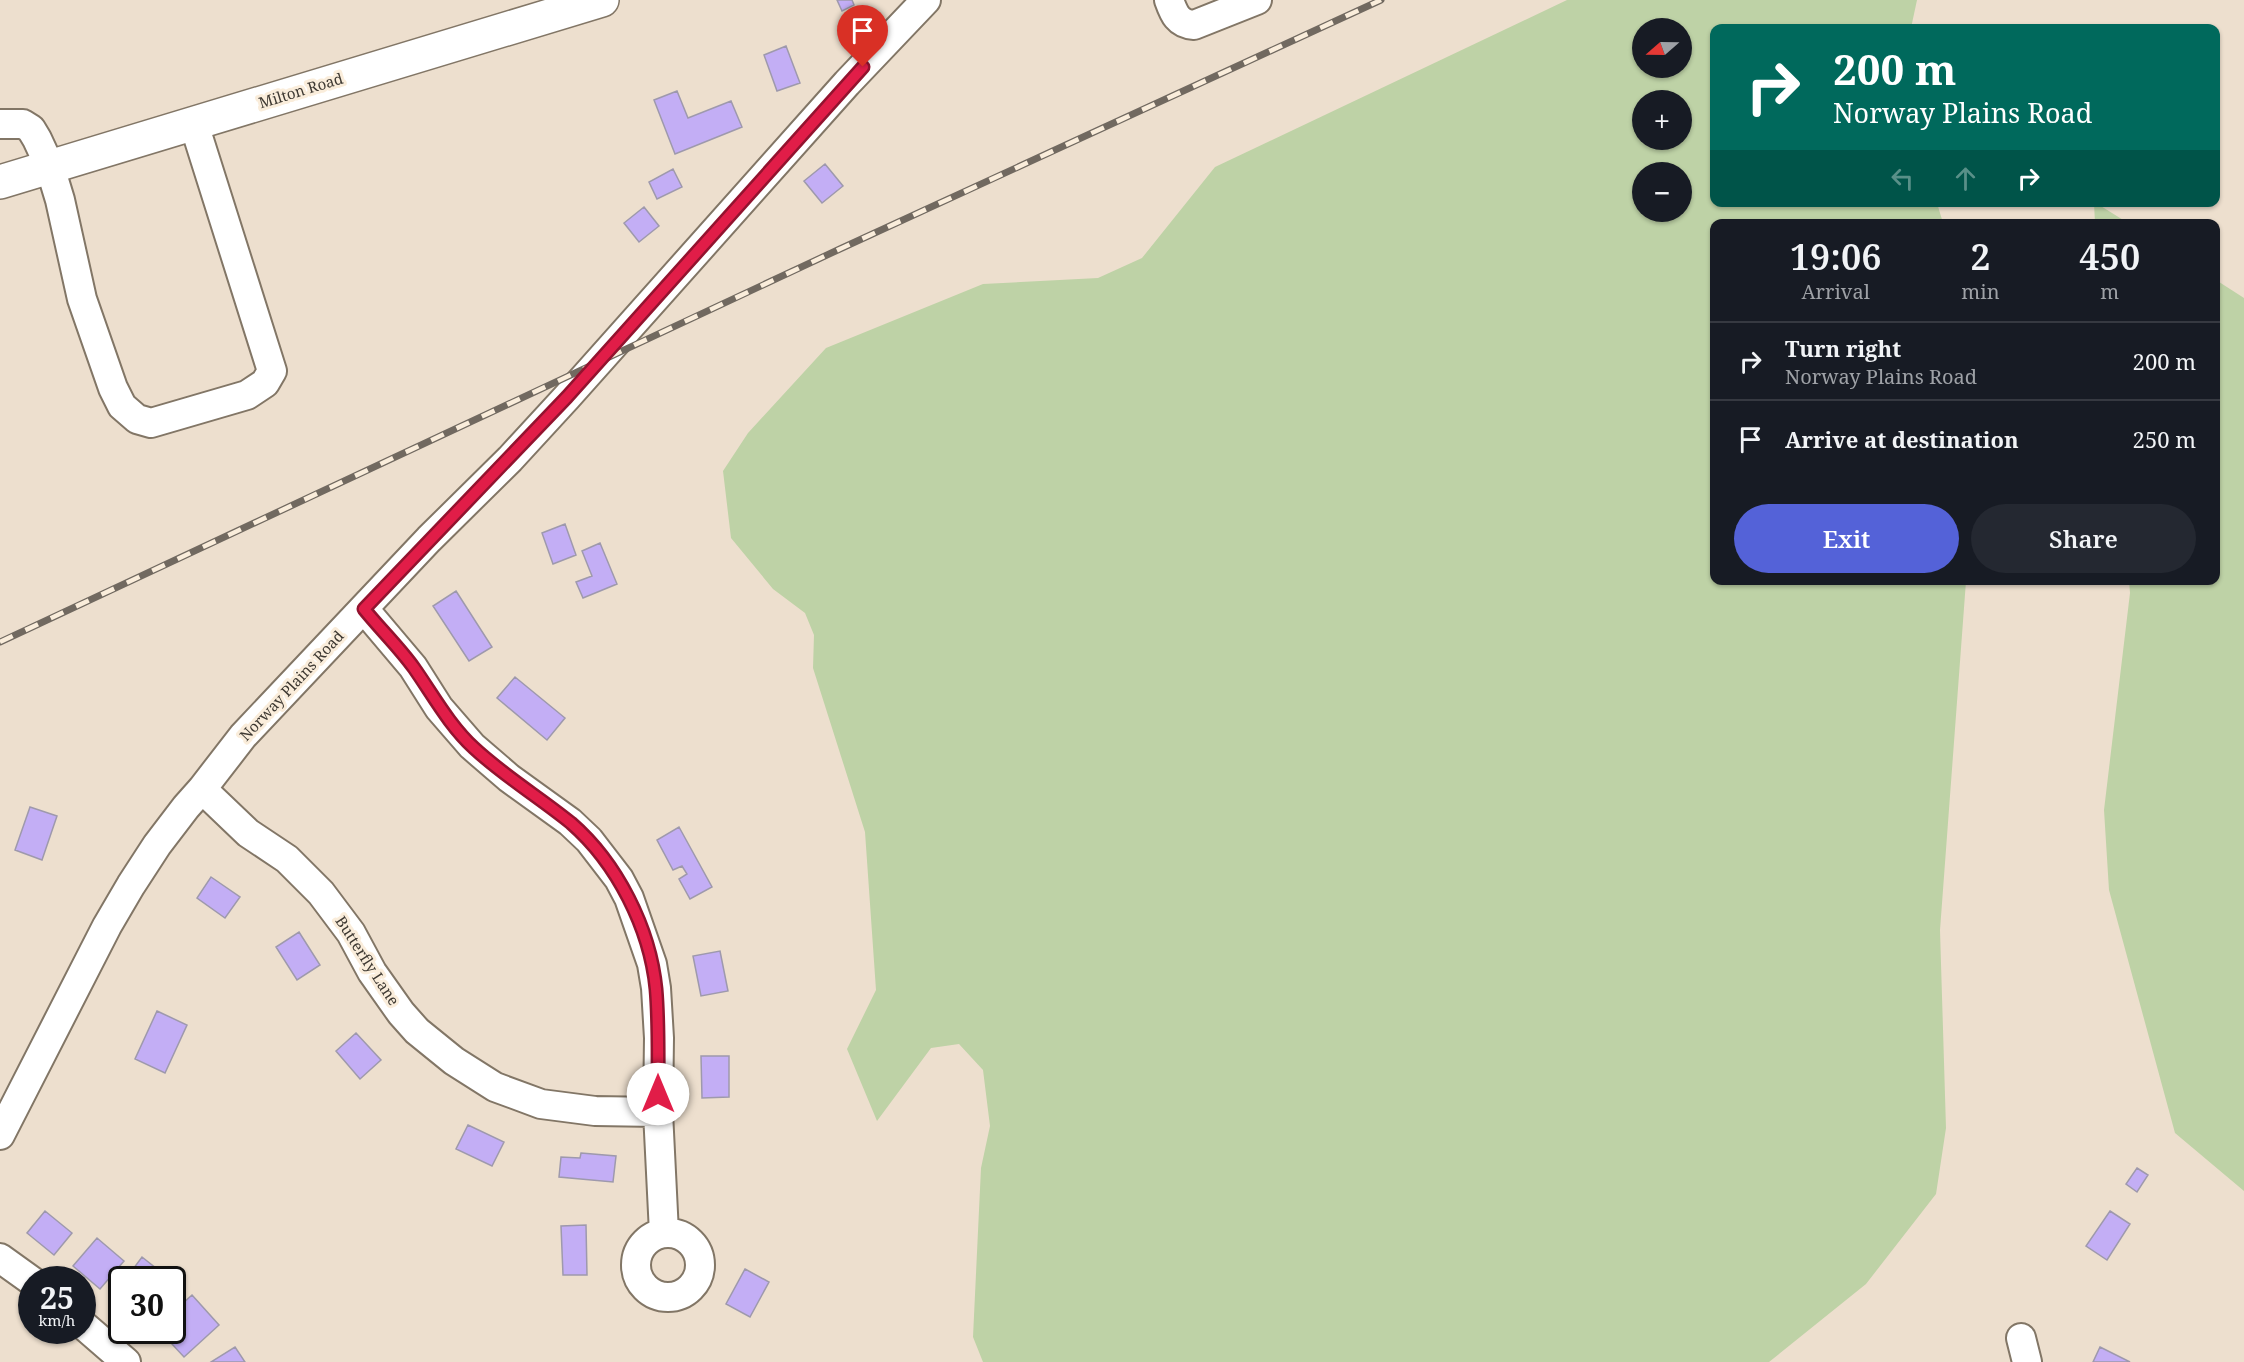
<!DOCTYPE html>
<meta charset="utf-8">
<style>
:root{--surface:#171b24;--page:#242831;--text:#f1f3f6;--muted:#9ea1a6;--line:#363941;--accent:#5462d8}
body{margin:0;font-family:"Noto Serif",serif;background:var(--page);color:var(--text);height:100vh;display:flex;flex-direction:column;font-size:22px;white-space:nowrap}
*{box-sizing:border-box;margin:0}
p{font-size:20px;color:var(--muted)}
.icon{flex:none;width:33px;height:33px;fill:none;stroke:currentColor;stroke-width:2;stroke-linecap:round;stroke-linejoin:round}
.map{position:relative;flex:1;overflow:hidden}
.drawer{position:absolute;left:1710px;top:219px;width:510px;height:366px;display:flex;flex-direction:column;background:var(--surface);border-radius:12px;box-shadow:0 2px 4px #0004}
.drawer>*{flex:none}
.guide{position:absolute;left:1710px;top:24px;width:510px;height:183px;border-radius:12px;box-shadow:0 2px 4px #0004;background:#00695c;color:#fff;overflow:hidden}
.needle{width:39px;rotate:250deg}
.tools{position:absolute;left:1632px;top:18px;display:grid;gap:12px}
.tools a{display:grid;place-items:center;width:60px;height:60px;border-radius:50%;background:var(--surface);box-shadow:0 2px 4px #0004;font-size:30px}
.speed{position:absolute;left:18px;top:1266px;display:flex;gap:12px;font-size:30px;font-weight:700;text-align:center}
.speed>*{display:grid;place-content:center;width:78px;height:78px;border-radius:50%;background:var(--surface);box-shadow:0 2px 4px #0004;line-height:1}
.speed small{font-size:15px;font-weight:400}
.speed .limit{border:3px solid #111;border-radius:9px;background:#fff;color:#111}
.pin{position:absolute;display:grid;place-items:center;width:51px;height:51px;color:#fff;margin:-62px -26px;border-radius:50% 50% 50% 0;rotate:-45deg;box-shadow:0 0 6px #0007}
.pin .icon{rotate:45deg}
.me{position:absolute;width:66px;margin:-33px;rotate:0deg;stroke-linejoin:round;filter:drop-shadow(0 0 4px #0008)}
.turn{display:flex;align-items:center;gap:21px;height:126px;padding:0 24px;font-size:27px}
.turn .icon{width:78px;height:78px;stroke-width:2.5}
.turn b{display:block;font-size:42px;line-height:51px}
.lanes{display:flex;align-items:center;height:57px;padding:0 24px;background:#0003;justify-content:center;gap:30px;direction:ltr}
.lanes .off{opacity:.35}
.eta{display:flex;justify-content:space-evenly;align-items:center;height:102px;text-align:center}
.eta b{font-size:36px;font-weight:600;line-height:42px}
.button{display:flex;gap:12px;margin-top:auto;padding:12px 24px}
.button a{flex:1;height:69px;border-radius:36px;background:var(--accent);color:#fff;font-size:24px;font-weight:600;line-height:69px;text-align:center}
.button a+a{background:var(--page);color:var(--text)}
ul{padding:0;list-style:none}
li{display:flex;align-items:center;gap:18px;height:78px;padding:0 24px;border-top:2px solid var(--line)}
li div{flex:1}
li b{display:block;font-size:22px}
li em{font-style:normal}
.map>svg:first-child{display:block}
.green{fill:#bed2a6;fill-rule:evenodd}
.building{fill:#c3aef5;stroke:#9e99ac;stroke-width:1.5}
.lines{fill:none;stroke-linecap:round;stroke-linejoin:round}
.minor-casing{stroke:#827666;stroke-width:32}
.major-casing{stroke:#827666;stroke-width:36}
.minor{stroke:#fff;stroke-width:28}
.major{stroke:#fff;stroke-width:33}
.rail-casing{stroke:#716960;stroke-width:7}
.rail{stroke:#faeddb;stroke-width:4.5;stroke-dasharray:14;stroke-linecap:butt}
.route-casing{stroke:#92132f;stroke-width:15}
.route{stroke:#e11d48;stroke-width:10}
.labels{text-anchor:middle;stroke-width:6;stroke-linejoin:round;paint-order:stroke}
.street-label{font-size:15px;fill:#3e3932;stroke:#faeddb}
</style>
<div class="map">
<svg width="2244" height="1362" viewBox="0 0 2244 1362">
<rect width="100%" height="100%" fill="#eddfce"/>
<path class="green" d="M1567 0H1917L1911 28H1714V202L1937 203 1943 223 1714 224V580L1966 581 1940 930 1946 1128 1936 1194 1866 1284 1769 1362H983L973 1337 981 1168 990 1126 983 1070 959 1044 931 1048 877 1121 847 1049 876 990 865 832 813 668 814 635 805 613 773 589 731 538 723 471 748 433 826 348 983 284 1098 278 1142 258 1215 167ZM1642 28H1682V68H1642ZM1642 100H1682V140H1642ZM1642 172H1682V212H1642Z
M2094 203H2096L2128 223H2095Z
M2216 280 2244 298V1191L2175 1133 2109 890 2104 810 2130 593 2129 581 2216 580Z"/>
<path class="building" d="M837 0H852L854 5 842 11Z
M786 46 800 83 777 91 764 55Z
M677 91 688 118 731 101 742 127 675 154 654 100Z
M825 164 843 186 822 203 804 181Z
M673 169 682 187 657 199 649 182Z
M644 207 659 226 639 242 624 223Z
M565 524 576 555 553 564 542 533Z
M600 543 617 584 583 598 576 582 592 576 582 551Z
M456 591 492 647 469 661 433 606Z
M515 677 565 718 547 740 497 698Z
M30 807 57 816 42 860 15 850Z
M679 827 712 887 690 899 679 879 687 874 682 866 673 870 657 840Z
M211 877 240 897 225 918 197 898Z
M299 932 320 965 297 980 276 947Z
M720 951 728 991 701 996 693 956Z
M157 1011 187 1025 165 1073 135 1059Z
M356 1033 381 1060 360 1079 336 1051Z
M701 1056H729V1097L702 1098Z
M468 1125 504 1142 492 1166 456 1149Z
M581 1153 616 1156 613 1182 559 1177 561 1157 580 1158Z
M2137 1168 2148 1175 2137 1192 2126 1184Z
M45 1211 72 1233 54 1255 27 1233Z
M2110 1211 2130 1224 2107 1260 2086 1246Z
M586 1225 587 1275H563L561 1226Z
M97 1238 124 1261 100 1289 73 1266Z
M142 1257 171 1280H125Z
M745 1269 769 1282 750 1317 726 1304Z
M192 1295 219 1325 184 1357 159 1330H172V1313Z
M235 1347 245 1362H211Z
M2100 1347 2130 1362H2093Z"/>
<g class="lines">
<defs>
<path id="minor" d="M1169 0C1174 14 1178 24 1194 25L1257 0
M0 124H23L31 129 37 139 50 167 60 200 82 299 113 388 122 406 137 419 151 423 247 395 265 383 272 371 194 124
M364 609 413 667 439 708 472 746 509 778 570 822 589 840 619 879 629 898 652 964 656 988 659 1038 658 1112 664 1233
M202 789 248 833 287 859 321 893 351 933 372 972 401 1013 417 1031 454 1061 495 1087 541 1104 595 1111 658 1112
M0 1135 107 926 131 885 157 845 186 807 202 789 243 736 429 539 510 459 567 397 847 83 926 0
M636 1265a32 32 0 1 1 64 0a32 32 0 1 1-64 0Z
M0 1258 32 1281
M82 1324 126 1362
M2021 1338 2027 1362"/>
<path id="major" d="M0 182 602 0"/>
</defs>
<use href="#minor" class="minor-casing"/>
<use href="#major" class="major-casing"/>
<use href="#minor" class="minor"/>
<use href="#major" class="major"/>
<defs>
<path id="rail" d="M0 642 842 248 1381 0"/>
</defs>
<use href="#rail" class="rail-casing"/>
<use href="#rail" class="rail"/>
</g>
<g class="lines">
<defs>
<path id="route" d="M658 1094C658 1059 659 1024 656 989 650 928 617 863 571 823 539 797 504 776 474 748 449 725 433 695 414 668 399 647 380 629 364 609L567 397 863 67"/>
</defs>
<use href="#route" class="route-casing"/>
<use href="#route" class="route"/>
</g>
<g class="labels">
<g class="street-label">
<text transform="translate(301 91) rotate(-17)" y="5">Milton Road</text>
<text transform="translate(292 686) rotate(-47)" y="5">Norway Plains Road</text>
<text transform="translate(367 961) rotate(57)" y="5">Butterfly Lane</text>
</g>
</g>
</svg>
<div class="tools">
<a><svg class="needle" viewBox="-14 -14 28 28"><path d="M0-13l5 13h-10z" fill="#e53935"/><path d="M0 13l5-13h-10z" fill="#9ea1a6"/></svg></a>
<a>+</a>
<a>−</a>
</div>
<div class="speed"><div>25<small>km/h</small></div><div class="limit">30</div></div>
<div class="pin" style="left:863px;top:67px;background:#d93025"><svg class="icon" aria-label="arrive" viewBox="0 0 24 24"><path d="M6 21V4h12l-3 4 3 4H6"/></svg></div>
<svg class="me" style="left:658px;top:1094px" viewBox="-20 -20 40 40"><circle r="19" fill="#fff"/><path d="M0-13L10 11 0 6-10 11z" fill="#e11d48"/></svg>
<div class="guide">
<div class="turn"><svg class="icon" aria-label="right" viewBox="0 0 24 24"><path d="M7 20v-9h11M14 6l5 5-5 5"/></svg><div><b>200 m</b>Norway Plains Road</div></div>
<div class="lanes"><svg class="icon off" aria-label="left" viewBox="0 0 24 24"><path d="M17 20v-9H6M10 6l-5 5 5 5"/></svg><svg class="icon off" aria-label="ahead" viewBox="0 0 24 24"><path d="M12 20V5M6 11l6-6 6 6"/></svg><svg class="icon" aria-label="right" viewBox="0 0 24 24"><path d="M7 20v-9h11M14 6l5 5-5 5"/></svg></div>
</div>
<section class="drawer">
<div class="eta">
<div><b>19:06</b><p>Arrival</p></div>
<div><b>2</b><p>min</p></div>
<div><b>450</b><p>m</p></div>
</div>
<ul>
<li><svg class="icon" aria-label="right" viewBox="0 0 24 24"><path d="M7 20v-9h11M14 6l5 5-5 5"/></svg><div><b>Turn right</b><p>Norway Plains Road</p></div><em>200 m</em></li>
<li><svg class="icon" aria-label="arrive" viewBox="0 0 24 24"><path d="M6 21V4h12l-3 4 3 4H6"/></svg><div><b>Arrive at destination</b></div><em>250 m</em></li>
</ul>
<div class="button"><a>Exit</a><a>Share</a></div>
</section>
</div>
